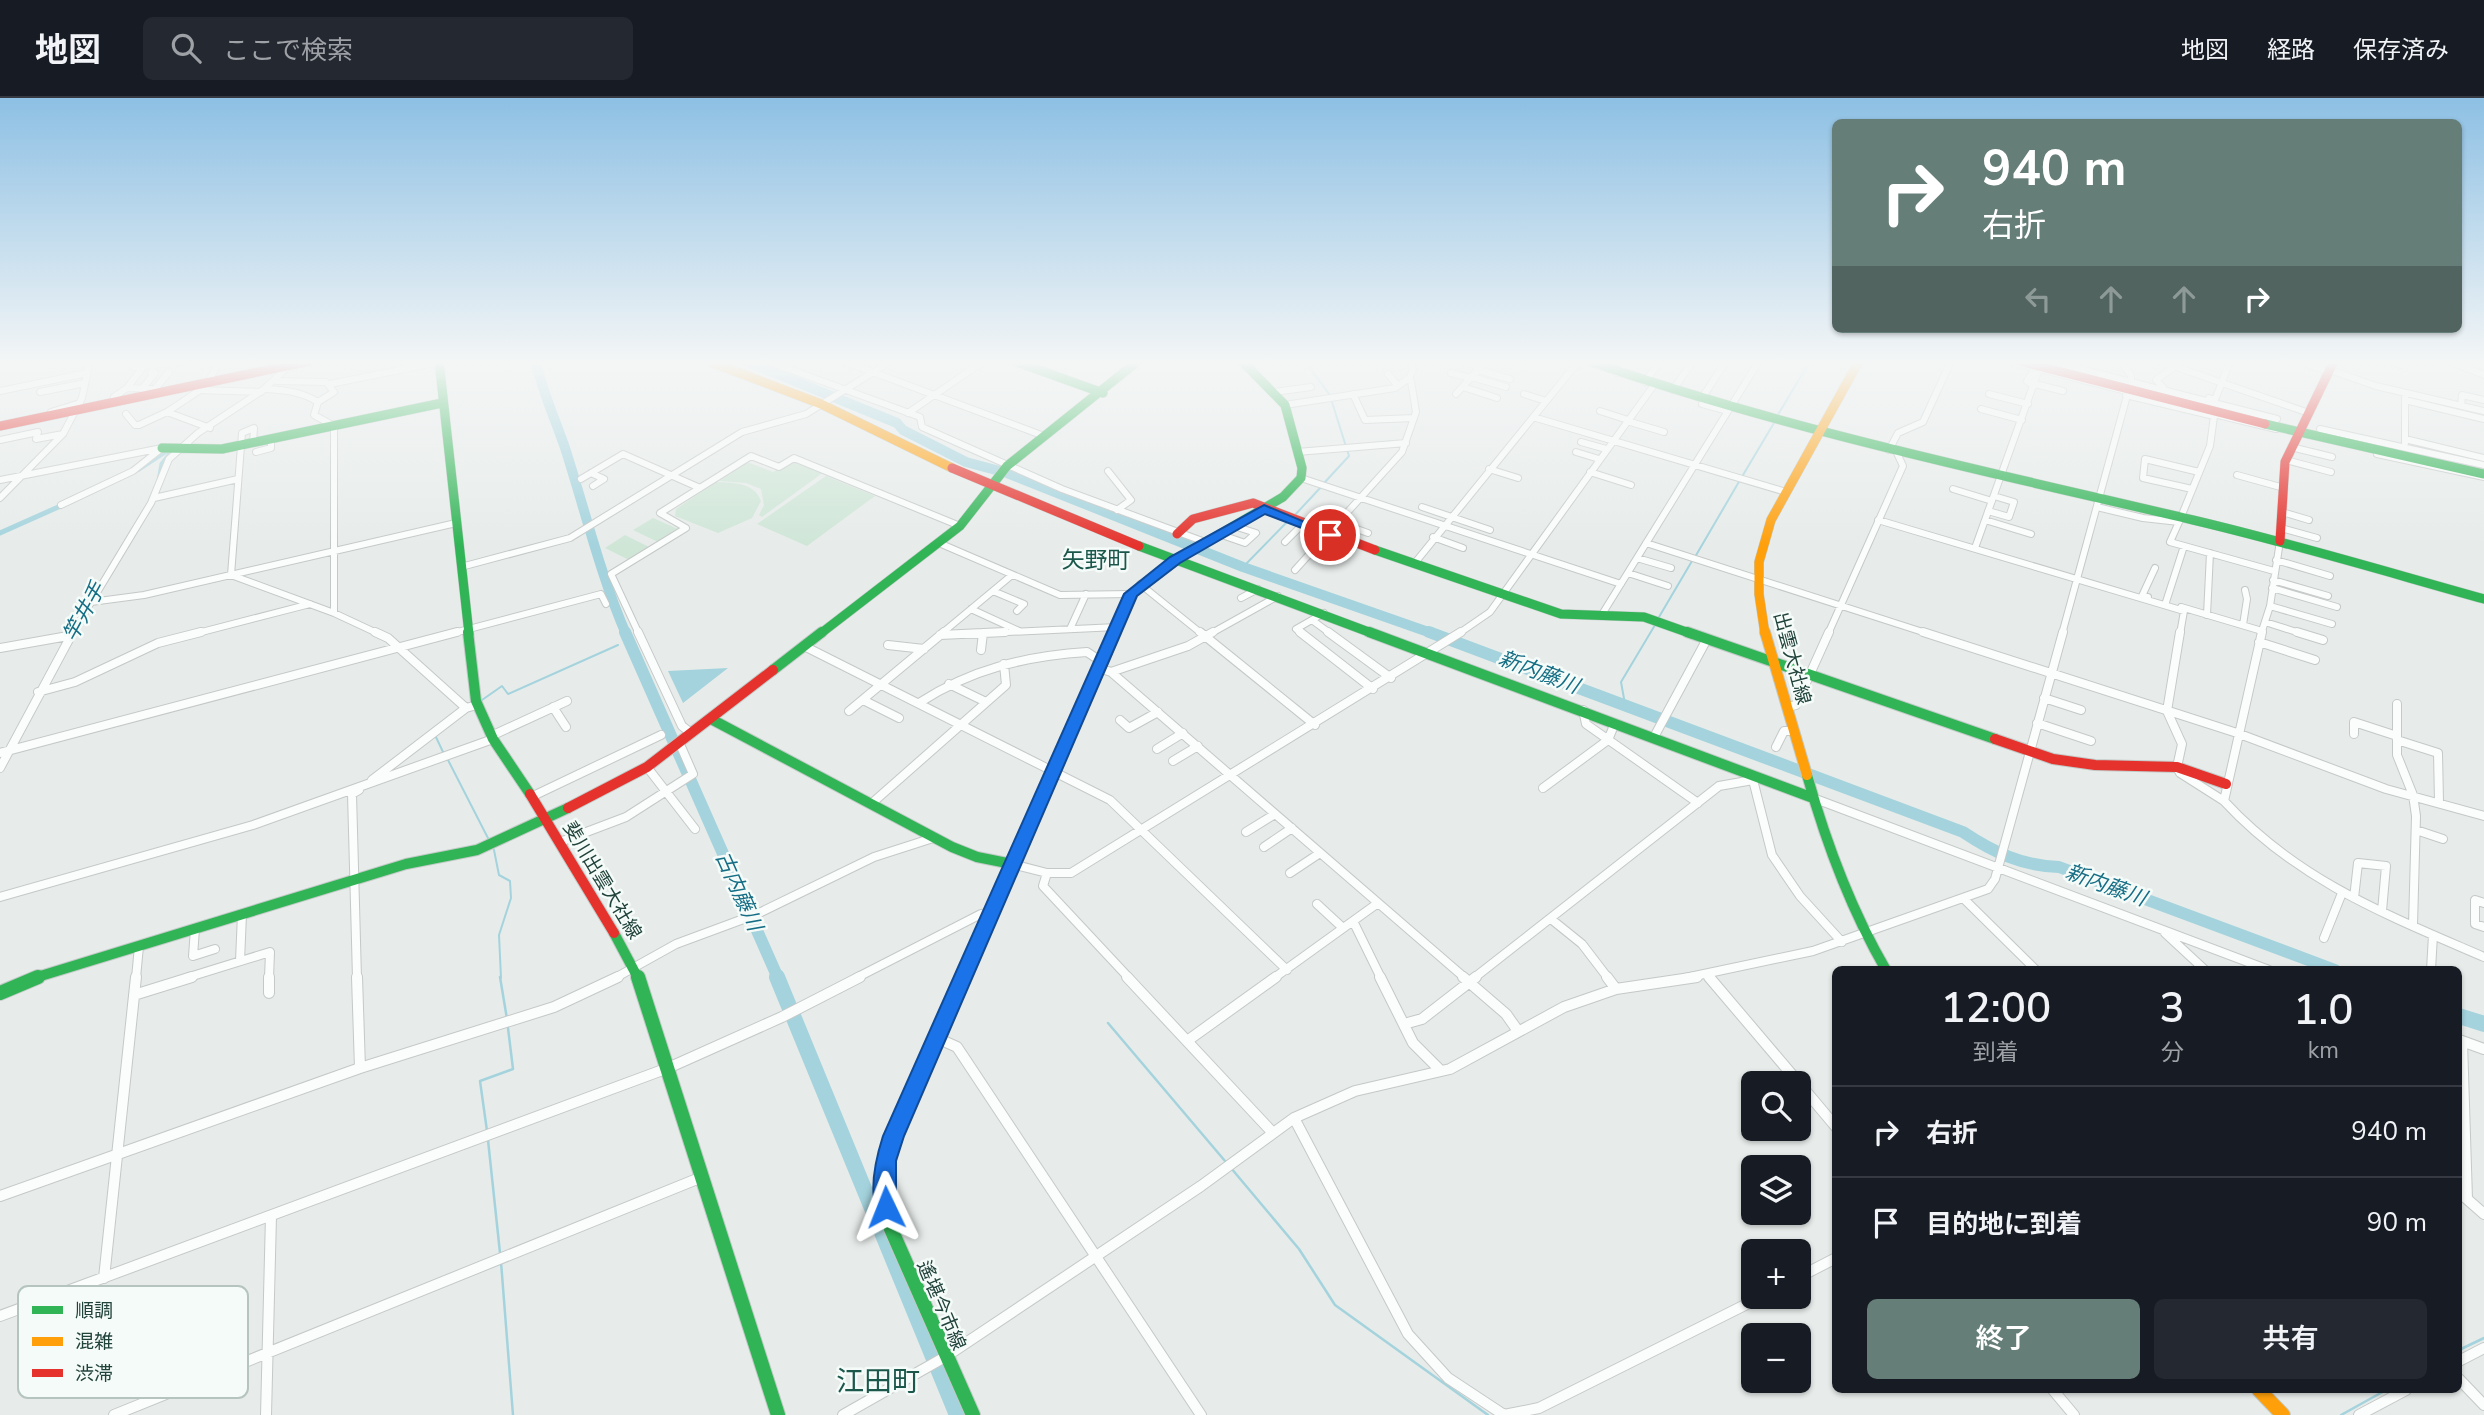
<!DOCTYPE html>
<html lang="ja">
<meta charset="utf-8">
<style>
:root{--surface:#171b24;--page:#242831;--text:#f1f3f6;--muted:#9ea1a6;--line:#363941;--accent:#667e78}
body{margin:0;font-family:"Nunito Sans","Noto Sans JP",sans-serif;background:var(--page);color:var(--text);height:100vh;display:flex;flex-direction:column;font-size:26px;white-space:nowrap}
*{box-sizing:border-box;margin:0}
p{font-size:23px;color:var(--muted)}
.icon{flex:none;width:38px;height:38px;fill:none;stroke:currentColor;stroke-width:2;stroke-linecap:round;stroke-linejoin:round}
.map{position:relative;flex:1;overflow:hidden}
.side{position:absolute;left:1832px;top:868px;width:630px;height:427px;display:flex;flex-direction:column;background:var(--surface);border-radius:10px;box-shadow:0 2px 5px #0004}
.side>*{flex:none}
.guide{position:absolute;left:1832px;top:21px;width:630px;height:214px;border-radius:10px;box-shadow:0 2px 5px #0004;background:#667e78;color:#fff;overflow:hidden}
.tools{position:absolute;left:1741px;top:973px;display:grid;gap:14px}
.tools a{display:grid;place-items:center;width:70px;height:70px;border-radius:10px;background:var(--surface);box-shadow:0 2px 5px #0004;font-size:35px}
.pin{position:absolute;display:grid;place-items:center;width:60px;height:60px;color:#fff;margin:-30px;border:4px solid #fff;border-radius:50%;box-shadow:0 2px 7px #0007}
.me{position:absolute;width:77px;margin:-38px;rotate:358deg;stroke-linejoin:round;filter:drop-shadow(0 0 5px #0008)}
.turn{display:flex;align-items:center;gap:24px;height:147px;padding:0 35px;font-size:32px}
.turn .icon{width:91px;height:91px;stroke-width:2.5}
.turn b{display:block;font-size:49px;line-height:60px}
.lanes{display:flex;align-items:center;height:66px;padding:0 35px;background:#0003;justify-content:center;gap:35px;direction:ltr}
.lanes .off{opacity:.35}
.eta{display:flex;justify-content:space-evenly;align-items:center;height:119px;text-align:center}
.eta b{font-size:42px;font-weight:600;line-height:49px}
.primary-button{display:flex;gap:14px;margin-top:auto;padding:14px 35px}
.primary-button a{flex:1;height:80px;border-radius:10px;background:var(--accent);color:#fff;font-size:28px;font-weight:600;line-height:80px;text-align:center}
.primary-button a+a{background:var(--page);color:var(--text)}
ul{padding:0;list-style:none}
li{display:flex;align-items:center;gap:21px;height:91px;padding:0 35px;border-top:2px solid var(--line)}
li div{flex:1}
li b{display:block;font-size:26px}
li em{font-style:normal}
header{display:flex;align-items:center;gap:42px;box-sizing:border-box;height:98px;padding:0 35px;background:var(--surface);border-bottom:2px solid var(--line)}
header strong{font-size:33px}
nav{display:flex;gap:38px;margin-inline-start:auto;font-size:24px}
.search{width:490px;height:63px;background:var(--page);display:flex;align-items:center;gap:18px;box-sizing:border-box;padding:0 24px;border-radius:10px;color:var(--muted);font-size:26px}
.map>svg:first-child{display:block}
.green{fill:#cfe6d7}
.water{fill:#a4d3dd}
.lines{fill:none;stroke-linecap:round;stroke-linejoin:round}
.stream-far1{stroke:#a4d3dd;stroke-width:2}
.stream{stroke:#a4d3dd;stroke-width:2.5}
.canal{stroke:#a4d3dd;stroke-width:5}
.river-far2{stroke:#a4d3dd;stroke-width:10}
.river-far1{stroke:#a4d3dd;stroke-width:12}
.river{stroke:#a4d3dd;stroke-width:16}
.street-far2-casing{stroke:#c4c9c7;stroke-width:8}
.street-far1-casing{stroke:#c4c9c7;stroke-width:10}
.street-casing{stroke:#c4c9c7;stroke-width:12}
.fast-far2-casing{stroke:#c2cac7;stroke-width:10}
.fast-far1-casing{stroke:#c2cac7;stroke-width:12}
.fast-casing{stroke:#c2cac7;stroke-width:16}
.slow-far2-casing{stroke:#c2cac7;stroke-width:10}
.slow-far1-casing{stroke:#c2cac7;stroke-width:12}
.slow-casing{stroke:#c2cac7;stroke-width:16}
.jam-far1-casing{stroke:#c2cac7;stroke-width:10}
.jam-casing{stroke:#c2cac7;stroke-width:12}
.street-far2{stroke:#fbfcfc;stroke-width:6}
.street-far1{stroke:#fbfcfc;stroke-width:8}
.street{stroke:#fbfcfc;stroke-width:10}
.fast-far2{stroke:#30b455;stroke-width:9}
.fast-far1{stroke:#30b455;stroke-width:10}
.fast{stroke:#30b455;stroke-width:14}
.slow-far2{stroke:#ff9f0a;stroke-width:9}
.slow-far1{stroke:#ff9f0a;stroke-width:10}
.slow{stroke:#ff9f0a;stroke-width:14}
.jam-far1{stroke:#e5322d;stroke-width:9}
.jam{stroke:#e5322d;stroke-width:10}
.route{fill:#1a73e8;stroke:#114b97;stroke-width:2}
.labels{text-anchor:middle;stroke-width:5;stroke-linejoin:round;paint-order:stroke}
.street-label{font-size:19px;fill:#21433b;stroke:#f5fbf8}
.water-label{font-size:21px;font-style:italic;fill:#156e85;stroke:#f5fbf8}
.quarter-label{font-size:23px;fill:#1b574b;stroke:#f5fbf8}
.near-quarter-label{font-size:28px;fill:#1b574b;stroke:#f5fbf8}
.key{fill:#f5fbf8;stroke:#b5c4bf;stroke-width:2}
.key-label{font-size:19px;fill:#21433b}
</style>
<header>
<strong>地図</strong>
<div class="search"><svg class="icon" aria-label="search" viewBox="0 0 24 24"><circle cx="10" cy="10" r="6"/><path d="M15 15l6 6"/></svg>ここで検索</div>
<nav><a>地図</a><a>経路</a><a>保存済み</a></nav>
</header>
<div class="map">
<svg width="2484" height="1317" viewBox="0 0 2484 1317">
<rect width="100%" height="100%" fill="#e7ecea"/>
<path class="green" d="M793 362 824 374 762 419 759 417 764 407 761 391 746 385 719 383 747 364 773 374Z
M826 378 875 398 807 448 757 426Z
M716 384C734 385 754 384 761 403L752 420 718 435 675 418 676 411Z
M653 420 678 431 658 444 633 432Z
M625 437 649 449 629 462 605 450Z"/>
<path class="water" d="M728 570 683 605 668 573Z"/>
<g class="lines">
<path class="stream-far1" d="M1305 263 1329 296
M1796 263 1808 266
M1776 320 1810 263
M1743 377 1774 325
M1325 384 1349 358 1331 301
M1294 418 1321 389
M1695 459 1740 382
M1243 469 1286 425
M1659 519 1692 463
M482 602 502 588 508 596 618 547
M1625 606 1621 584 1655 527
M435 637 443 654
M448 662 490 744
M494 752 499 777 510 783 511 800 499 837 501 880"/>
<path class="stream" d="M500 879 507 921
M1108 925 1225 1063
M487 1033 480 983 513 971 508 930
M488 1042 500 1155
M1231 1070 1299 1151 1335 1207 1488 1317
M501 1164 513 1317
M2459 1252 2484 1240
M2341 1317 2386 1292"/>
<path class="canal" d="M139 371 165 354
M159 383 162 366 170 356
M0 435 65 406"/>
<path class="river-far2" d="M536 263C542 294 555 320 565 350 585 412 600 476 626 536
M746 263 897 325 903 332 966 364 1007 375 1243 469 1434 536"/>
<path class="river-far1" d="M625 534 778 880
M1429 534 1963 734C1993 754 2022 768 2059 769L2335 872"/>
<path class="river" d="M777 879 957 1317
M2459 918 2484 926"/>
<defs>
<path id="street-far2" d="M137 263 134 269 188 263
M767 263 920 319 922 329 1062 391 1205 444
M843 263 1044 338
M1460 263 1481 269
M2009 263 2130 294
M2048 263 2277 321
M2120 263 2131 277V284
M2159 263 2306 314
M2300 263 2329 274
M2391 263 2401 267
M2449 263 2484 277
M783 270 795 263
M1478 272 1510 281
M2034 272 2027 283 2034 288
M2330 272 2376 288 2484 313
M1451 275 1471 280
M1617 275 1626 263
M1388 276 1398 288
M1472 279 1506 289
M277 283 326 284 334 294 318 304
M208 284 220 263
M1645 284 1660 263
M330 286 439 264
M2035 286 2063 293
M1463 289 1497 300
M2163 289 2156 282 2174 269
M127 290 155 291V295
M142 291 155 275H151L153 273
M155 291 169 274
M266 291C285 292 302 294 318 304L314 317 334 328V515
M197 292 261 294
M1673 292 1693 263
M0 293 87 275
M40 294 85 285
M1274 294 1311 289
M1353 296 1365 322 1414 320
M1456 296 1486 263
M1524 296 1546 303
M1989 296 2028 306
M2405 299V345
M1702 300 1726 263
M2209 300 2215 302 2230 263
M2405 302 2484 321
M113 304 114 299 127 290 143 269
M1702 306 1728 313
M1285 307 1395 290 1409 280 1413 272 1410 263
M2461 308 2462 297 2484 302
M1981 311 2022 322
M1600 313 1628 322
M51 314 80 305
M167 314 210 330
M908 315 984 263
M2210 315 2276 331
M126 316 135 327H139L167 314 200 292V286
M1533 319 1786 394
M1627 323 1664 334
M2320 331 2484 367
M2405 341 2484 360
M0 342 38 334 36 341 63 336
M1581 344 1606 351
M2291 349 2332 359
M1889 352 1898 335 1923 324 1951 263
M256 354 271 350V341
M1297 354 1406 345
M1576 354 1599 361
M2377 356 2484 379
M2286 362 2331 374
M1489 371 1518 380
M1108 373 1131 402 1117 412
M1590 374 1631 387
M591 375 604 381 593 388
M2237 377 2284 390
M1301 380 1621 486
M581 381 623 356 700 390
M0 382 162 350
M1953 391 1992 403
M2192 391 2143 380 2145 361 2199 374
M0 400 63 336 82 300 90 263
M154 400 238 381
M61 407 133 373 162 350
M1422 409 1490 432
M2097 409 2143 420 2179 424 2210 348 2214 318 2126 297
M1988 413 2009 419 2014 404 1994 398
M2282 414 2309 422
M1878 422 2184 513 2180 536
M1985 422 2031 436
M2179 424 2170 444 2274 473
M1340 425 1368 435
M2281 430 2317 440
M1219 436 1245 445 1256 435 1234 428
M1433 439 1463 450
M1285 444 1302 427
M939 445 1060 497 1131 496
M1646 445 1929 536
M1975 450 2039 271
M1637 460 1671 470
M2276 462 2330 478
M1414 466 1578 264
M461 469 570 440 742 334 806 316 891 263
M1295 472 1402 354 1416 314 1411 283 1407 282
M1628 475 1668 488
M231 477 334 515 379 536
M231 477 242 335 254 330 253 345
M2273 482 2328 498
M1140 486 1202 536
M2272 490 2337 509
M993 493 1024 506 1017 513
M2148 499 2142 498 2155 470
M1241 500 1258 491
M91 504 144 497 456 425
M2166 504 2184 448
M2270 508 2332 526
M2181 509 2262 533
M971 511 1019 533
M2207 517 2210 455
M1601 518 1759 263
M1312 522 1331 536
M2265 524 2303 536
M2243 527 2247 501 2245 492
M1070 531 1086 496
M72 536 151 405 169 361 198 335 263 292 291 266
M194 536 310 506
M450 536 601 496 606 506
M639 536 611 476 686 430 660 415 751 358 779 369 794 360 960 428
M941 536 1012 477
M966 536 1117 529
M1210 536 1278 498
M1302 536 1296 531 1324 515
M1458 536 1490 514 1654 287
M1828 536 1903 368 1897 355
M2062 536 2128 294
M2261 536 2270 508 2280 443"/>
<path id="street-far1" d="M375 534 388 540 466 610
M638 534 682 628 691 635
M1200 534 1315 627
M1300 534 1373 591
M1328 534 1391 580
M1923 534 2237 635 2386 691 2484 718
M2180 534 2167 613 2182 646 2177 669 2180 675 2224 703
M2262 534 2224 703C2298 783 2387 817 2484 859
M2297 534 2323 542
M940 537 1005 534
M2259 544 2315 562
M888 547 924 551
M804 548 1110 702 1287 872
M0 550 68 538
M981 552 983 535
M1099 570 1111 574 1465 880
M1111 574 1188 548 1213 534
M949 586 986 604
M38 594 75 584 158 545 201 534
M2044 600 2081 612
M863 602 899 620
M919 605C971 571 1026 558 1087 554L1102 564
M2397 606V657L2413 697 2416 718 2413 827
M553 609 566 629
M1788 609 1796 607 1829 534
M1583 612 1586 626 1698 705
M849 613 944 534
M1120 622 1129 630 1158 614
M2037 625 2091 643
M2354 636V624L2397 638
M491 638 567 603
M1654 639 1707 541
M2397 642 2438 655 2439 704
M1776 649 1784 633H1794
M1157 651 1183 635
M0 655 457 534
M1173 663 1198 648
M647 669 695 731
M0 670 73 534
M372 682 466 610 477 607
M1753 682 1772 757 1800 798 1842 844
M1543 690 1608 642 1615 625
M531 699 661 637
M1813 700 2269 872
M871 706 1006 587 1004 566
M2416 732 2443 741
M1246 734 1275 716
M560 744 626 719 693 676 679 644
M1264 749 1292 730
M1012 766 1047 775H1071L1461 534
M1047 775 1043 788 1129 880
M1290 775 1320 755
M0 799 253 727 493 641
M2354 800 2358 765 2386 768 2382 813
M1964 801 2036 872
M2484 805 2475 802V826L2484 829
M1317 806 1343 830
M1551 821 1582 846 1608 880
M1353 823 1381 880
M195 831 193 858 215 851
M2165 835 2205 872
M2324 840 2342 795
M240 863 242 816
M2431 872 2433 837
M1708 877 1711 880
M136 880 139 848
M186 880 270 854 269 880
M357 880 352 696 359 692
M615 880 676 846 757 816 874 759 933 740
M856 880 981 816 993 815
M1274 880 1378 805
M1474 880 1719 688 1753 682 1756 678
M1685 880 1813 853 1988 791 1995 781 2063 534"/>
<path id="street" d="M357 879 360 970
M1127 879 1273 1035
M1380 879 1413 945 1441 973
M1463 879 1506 916 1518 933
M1607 879 1616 891
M1709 879 1799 985
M269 895V879
M134 897 192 879
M1404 926 1422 921 1476 879
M937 940 957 949 1201 1317
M2459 942 2484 951
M1187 943 1276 879
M2462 944 2467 1101
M1799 985 1836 1029
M1294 1020 1408 1236 1448 1280 1504 1317
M2459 1094 2484 1116
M0 1098 360 970 554 909 618 879
M1799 1179 1836 1160
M104 1180 136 879
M0 1218 668 970 782 919 860 879
M2459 1263 2484 1250
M2459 1281 2484 1307
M2053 1292 2074 1317
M114 1317 702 1079
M266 1317 271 1118
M843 1317 945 1259 1201 1088 1294 1020 1355 993 1450 971 1564 909 1616 891 1697 879
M1504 1317 1539 1310 1761 1199
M2359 1317 2406 1292"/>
<path id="fast-far2" d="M439 263 469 536
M1014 263 1103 295
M1589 263C1787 332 1990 374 2193 422 2291 445 2387 474 2484 501
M2265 326 2484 376
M162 350 222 351 442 305
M1139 448 1374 536
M1375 452 1561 516 1644 519 1692 536
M1133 495 1179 460 1283 399 1301 380 1302 370 1285 307 1242 263
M820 536 960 428 1007 368 1138 263"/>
<path id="fast-far1" d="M468 534 476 603 493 641 530 696
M1369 534 1813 700
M1687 534 1995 641
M773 572 822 534
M711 621 952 749 977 759 1012 766
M1807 677C1826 745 1850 810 1886 872
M614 835 638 880
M34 880 406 766 477 752 568 710"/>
<path id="fast" d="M638 879 778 1317
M0 895 38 879
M956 896 894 1038 886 1063 884 1084 891 1131 973 1317"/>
<path id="slow-far2" d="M708 263 821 306 952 370
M1115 536 1133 495
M1765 536 1759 496V464L1771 422 1859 263"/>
<path id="slow-far1" d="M1765 534 1807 677
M963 880 1116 534"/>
<path id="slow" d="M956 896 964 879
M2259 1292 2283 1317"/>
<path id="jam-far1" d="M2019 263 2265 326
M0 328 310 263
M952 370 1139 448
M1177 436 1193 421 1253 405 1375 452
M2280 443 2285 364 2334 263"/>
<path id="jam" d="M1995 641 2053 661 2095 667 2177 669 2226 686
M530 696 614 835
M568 710 647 669 773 572"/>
</defs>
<use href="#street-far2" class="street-far2-casing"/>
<use href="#street-far1" class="street-far1-casing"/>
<use href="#street" class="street-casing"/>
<use href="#fast-far2" class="fast-far2-casing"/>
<use href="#fast-far1" class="fast-far1-casing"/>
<use href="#fast" class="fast-casing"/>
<use href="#slow-far2" class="slow-far2-casing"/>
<use href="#slow-far1" class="slow-far1-casing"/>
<use href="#slow" class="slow-casing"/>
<use href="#jam-far1" class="jam-far1-casing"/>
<use href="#jam" class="jam-casing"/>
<use href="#street-far2" class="street-far2"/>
<use href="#street-far1" class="street-far1"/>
<use href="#street" class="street"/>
<use href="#fast-far2" class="fast-far2"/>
<use href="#fast-far1" class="fast-far1"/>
<use href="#fast" class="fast"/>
<use href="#slow-far2" class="slow-far2"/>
<use href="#slow-far1" class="slow-far1"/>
<use href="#slow" class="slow"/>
<use href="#jam-far1" class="jam-far1"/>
<use href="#jam" class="jam"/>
</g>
<linearGradient id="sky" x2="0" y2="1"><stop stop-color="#8dc0e4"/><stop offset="0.59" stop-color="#f4f6f6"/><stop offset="1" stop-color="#f4f6f6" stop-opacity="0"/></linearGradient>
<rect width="2484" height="448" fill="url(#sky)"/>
<path class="route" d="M1264 407 1336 437 1325 439 1265 416 1180 465 1137 498 904 1038 896 1063V1109L893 1116 886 1119 878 1116C868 1093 876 1060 883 1038L1124 496 1170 459Z"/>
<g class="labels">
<g class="street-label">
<text transform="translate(1793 560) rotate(75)" y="7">出雲大社線</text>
<text transform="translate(603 782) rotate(59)" y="7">斐川出雲大社線</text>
<text transform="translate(942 1207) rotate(67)" y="7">遙堪今市線</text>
</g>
<g class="water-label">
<text transform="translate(84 514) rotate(-61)" y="7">竿井手</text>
<text transform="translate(1539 574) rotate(21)" y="7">新内藤川</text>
<text transform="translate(2106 787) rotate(20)" y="7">新内藤川</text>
<text transform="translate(739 793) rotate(66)" y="7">古内藤川</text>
</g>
<g class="quarter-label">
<text x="1096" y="470">矢野町</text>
</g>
<g class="near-quarter-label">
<text x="878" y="1293">江田町</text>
</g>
</g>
<rect x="18" y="1188" width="230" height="112" rx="10" class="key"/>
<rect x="32" y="1208" width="31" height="8" fill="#30b455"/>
<rect x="32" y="1239" width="31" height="9" fill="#ff9f0a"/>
<rect x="32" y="1271" width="31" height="8" fill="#e5322d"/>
<g class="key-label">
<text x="75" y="1219">順調</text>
<text x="75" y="1250">混雑</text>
<text x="75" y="1282">渋滞</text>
</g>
</svg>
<div class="tools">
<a><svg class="icon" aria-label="search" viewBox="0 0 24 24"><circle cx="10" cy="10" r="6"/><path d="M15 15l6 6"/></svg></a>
<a><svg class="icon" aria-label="layers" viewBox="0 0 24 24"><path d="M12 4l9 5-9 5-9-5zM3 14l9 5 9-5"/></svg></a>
<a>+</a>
<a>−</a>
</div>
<div class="pin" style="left:1330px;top:437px;background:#d93025"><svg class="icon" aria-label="arrive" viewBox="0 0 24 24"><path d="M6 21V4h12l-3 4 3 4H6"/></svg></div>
<svg class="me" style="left:886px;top:1109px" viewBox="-20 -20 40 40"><path d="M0-17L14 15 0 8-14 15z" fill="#1a73e8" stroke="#fff" stroke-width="4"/></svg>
<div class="guide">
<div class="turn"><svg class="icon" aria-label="right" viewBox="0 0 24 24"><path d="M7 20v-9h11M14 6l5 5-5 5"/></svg><div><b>940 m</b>右折</div></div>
<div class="lanes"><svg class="icon off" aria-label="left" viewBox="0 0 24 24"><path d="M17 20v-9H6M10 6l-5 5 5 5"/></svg><svg class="icon off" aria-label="ahead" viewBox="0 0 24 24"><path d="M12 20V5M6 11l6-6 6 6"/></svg><svg class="icon off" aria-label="ahead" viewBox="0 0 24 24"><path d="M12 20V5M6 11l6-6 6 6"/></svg><svg class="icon" aria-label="right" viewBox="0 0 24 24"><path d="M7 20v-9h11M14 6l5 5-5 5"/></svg></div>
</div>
<section class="side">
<div class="eta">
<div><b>12:00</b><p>到着</p></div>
<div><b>3</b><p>分</p></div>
<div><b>1.0</b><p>km</p></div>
</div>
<ul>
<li><svg class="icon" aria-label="right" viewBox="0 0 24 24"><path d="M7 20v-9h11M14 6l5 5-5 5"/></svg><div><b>右折</b></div><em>940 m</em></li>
<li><svg class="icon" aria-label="arrive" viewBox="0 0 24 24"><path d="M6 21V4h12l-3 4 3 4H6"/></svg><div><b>目的地に到着</b></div><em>90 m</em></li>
</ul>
<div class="primary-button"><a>終了</a><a>共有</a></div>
</section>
</div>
